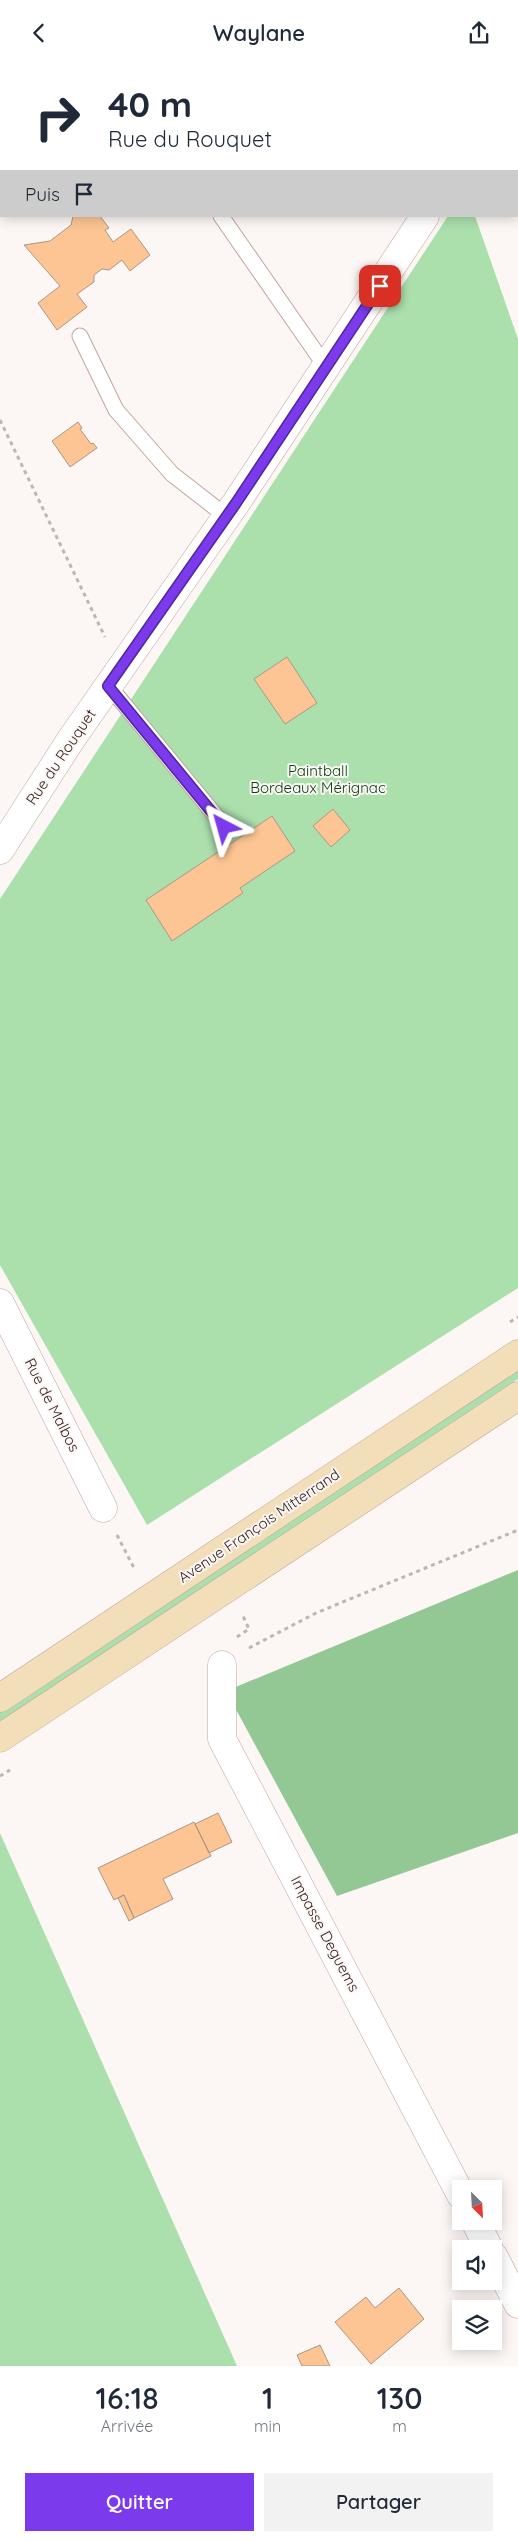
<!DOCTYPE html>
<html lang="fr">
<meta charset="utf-8">
<style>
:root{--surface:#fff;--page:#f2f2f3;--text:#1f2937;--muted:#747a83;--accent:#7c3aed}
body{margin:0;font-family:Quicksand,sans-serif;background:var(--page);color:var(--text);height:100vh;display:flex;flex-direction:column;font-size:19px;white-space:nowrap}
*{box-sizing:border-box;margin:0}
p{font-size:16px;color:var(--muted)}
.icon{flex:none;width:28px;height:28px;fill:none;stroke:currentColor;stroke-width:2;stroke-linecap:round;stroke-linejoin:round}
.map{position:relative;height:2301px;overflow:hidden}
.panel{display:flex;flex-direction:column;background:var(--surface);flex:1}
.panel>*{flex:none}
.hud{position:absolute;left:0px;top:0px;width:519px;height:152px;box-shadow:0 2px 12px #0003;background:#fff;color:var(--text);overflow:hidden}
.needle{width:32px;rotate:156deg}
.tools{position:absolute;left:452px;top:2115px;display:grid;gap:10px}
.tools a{display:grid;place-items:center;width:50px;height:50px;border-radius:0px;background:var(--surface);box-shadow:0 2px 12px #0003;font-size:25px}
.pin{position:absolute;display:grid;place-items:center;width:42px;height:42px;color:#fff;margin:-21px;border-radius:10px;box-shadow:0 2px 8px #0006}
.me{position:absolute;width:55px;margin:-28px;rotate:321deg;stroke-linejoin:round;filter:drop-shadow(0 0 4px #0008)}
.turn{display:flex;align-items:center;gap:18px;height:105px;padding:0 25px;font-size:22px}
.turn .icon{width:65px;height:65px;stroke-width:2.5}
.turn b{display:block;font-size:35px;line-height:42px}
.then{display:flex;align-items:center;height:48px;padding:0 25px;background:#0003;gap:10px;font-size:19px}
.eta{display:flex;justify-content:space-evenly;align-items:center;height:85px;text-align:center}
.eta b{font-size:30px;font-weight:600;line-height:35px}
.cta{display:flex;gap:10px;margin-top:auto;padding:10px 25px}
.cta a{flex:1;height:58px;border-radius:0px;background:var(--accent);color:#fff;font-size:20px;font-weight:600;line-height:58px;text-align:center}
.cta a+a{background:var(--page);color:var(--text)}
header{display:flex;justify-content:space-between;align-items:center;height:65px;padding:0 25px;background:var(--surface);font-size:22px;font-weight:600}
.map>svg:first-child{display:block}
.green{fill:#abdfac}
.forest{fill:#93c895}
.building{fill:#fcc593;stroke:#ac9785}
.lines{fill:none;stroke-linecap:round;stroke-linejoin:round}
.lane-casing{stroke:#c1a69b;stroke-width:17}
.street-casing{stroke:#c1a69b;stroke-width:29}
.secondary-casing{stroke:#c1a69b;stroke-width:29}
.path{stroke:#beb6b4;stroke-width:3;stroke-dasharray:4 4;stroke-linecap:butt}
.lane{stroke:#fff;stroke-width:15}
.street{stroke:#fff;stroke-width:28}
.secondary{stroke:#f3deba;stroke-width:28}
.route-casing{stroke:#51269a;stroke-width:12}
.route{stroke:#7c3aed;stroke-width:9}
.labels{text-anchor:middle;stroke-width:4;stroke-linejoin:round;paint-order:stroke}
.street-label{font-size:15px;fill:#302521;stroke:#fcf6f4}
.park-label{font-size:15px;fill:#074212;stroke:#fcf6f4}
</style>
<header><svg class="icon" aria-label="back" viewBox="0 0 24 24"><path d="M15 5l-7 7 7 7"/></svg>Waylane<svg class="icon" aria-label="share" viewBox="0 0 24 24"><path d="M12 15V3M7 8l5-5 5 5M5 13v7h14v-7"/></svg></header>
<div class="map">
<svg width="518" height="2301" viewBox="0 0 518 2301">
<rect width="100%" height="100%" fill="#fcf6f4"/>
<path class="green" d="M448 151H475L518 274V1223L147 1460 0 1200V834Z
M518 1303V1314L0 1659V1645Z
M0 1768 237 2301H0Z"/>
<path class="forest" d="M518 1505V1768L337 1831 226 1626Z"/>
<path class="building" d="M217 0H287L288 1H215Z
M73 151H100L109 163 105 165 113 177 131 164 150 190 130 206 122 195 109 205 102 204 94 210V217L77 229 87 242 57 265 38 238 60 221 24 180 50 176 71 160Z
M78 357 82 363 80 364 91 379 93 378 97 383 70 402 52 376Z
M287 592 317 638 285 659 254 614Z
M333 744 350 765 331 782 313 761Z
M272 751 295 786 240 823 243 828 172 876 146 835Z
M218 1748 232 1777 209 1788 195 1759Z
M194 1757 211 1791 163 1814 173 1834 134 1853 124 1830 114 1835 98 1803Z
M124 1830 134 1853 129 1856 118 1833Z
M399 2223 424 2254 371 2299 335 2257 366 2232 375 2243Z
M320 2280 330 2301H302L297 2290Z"/>
<g class="lines">
<defs>
<path id="lane" d="M221 151 326 302
M80 271 116 345 172 409 226 451
M109 621 225 762"/>
<path id="street" d="M492 1 493 0
M0 785 70 676 236 438 425 151
M0 1238 103 1443
M222 1600V1674L461 2130
M475 2156 489 2184
M494 2192 518 2239"/>
<path id="secondary" d="M0 1633 518 1289
M0 1673 518 1331"/>
</defs>
<use href="#lane" class="lane-casing"/>
<use href="#street" class="street-casing"/>
<use href="#secondary" class="secondary-casing"/>
<path class="path" d="M0 355 105 572
M510 1257 518 1252
M117 1470 134 1503
M237 1572 249 1564 243 1551
M249 1583 316 1548 518 1465
M0 1711 10 1705"/>
<use href="#lane" class="lane"/>
<use href="#street" class="street"/>
<use href="#secondary" class="secondary"/>
</g>
<g class="lines">
<defs>
<path id="route" d="M224 762 108 621 236 438 380 221"/>
</defs>
<use href="#route" class="route-casing"/>
<use href="#route" class="route"/>
</g>
<g class="labels">
<g class="street-label">
<text transform="translate(61 692) rotate(-56)" y="5">Rue du Rouquet</text>
<text transform="translate(52 1340) rotate(63)" y="5">Rue de Malbos</text>
<text transform="translate(259 1461) rotate(-34)" y="5">Avenue François Mitterrand</text>
<text transform="translate(325 1869) rotate(62)" y="5">Impasse Deguems</text>
</g>
<g class="park-label">
<text x="318" y="711">Paintball<tspan x="318" dy="17">Bordeaux Mérignac</tspan></text>
</g>
</g>
</svg>
<div class="tools">
<a><svg class="needle" viewBox="-14 -14 28 28"><path d="M0-13l5 13h-10z" fill="#e53935"/><path d="M0 13l5-13h-10z" fill="#747a83"/></svg></a>
<a><svg class="icon" aria-label="sound" viewBox="0 0 24 24"><path d="M4 9h4l5-4v14l-5-4H4zM17 9q2 3 0 6"/></svg></a>
<a><svg class="icon" aria-label="layers" viewBox="0 0 24 24"><path d="M12 4l9 5-9 5-9-5zM3 14l9 5 9-5"/></svg></a>
</div>
<div class="pin" style="left:380px;top:221px;background:#d93025"><svg class="icon" aria-label="arrive" viewBox="0 0 24 24"><path d="M6 21V4h12l-3 4 3 4H6"/></svg></div>
<svg class="me" style="left:224px;top:762px" viewBox="-20 -20 40 40"><path d="M0-17L14 15 0 8-14 15z" fill="#7c3aed" stroke="#fff" stroke-width="4"/></svg>
<div class="hud">
<div class="turn"><svg class="icon" aria-label="right" viewBox="0 0 24 24"><path d="M7 20v-9h11M14 6l5 5-5 5"/></svg><div><b>40 m</b>Rue du Rouquet</div></div>
<div class="then">Puis<svg class="icon" aria-label="arrive" viewBox="0 0 24 24"><path d="M6 21V4h12l-3 4 3 4H6"/></svg></div>
</div>
</div>
<section class="panel">
<div class="eta">
<div><b>16:18</b><p>Arrivée</p></div>
<div><b>1</b><p>min</p></div>
<div><b>130</b><p>m</p></div>
</div>
<div class="cta"><a>Quitter</a><a>Partager</a></div>
</section>
